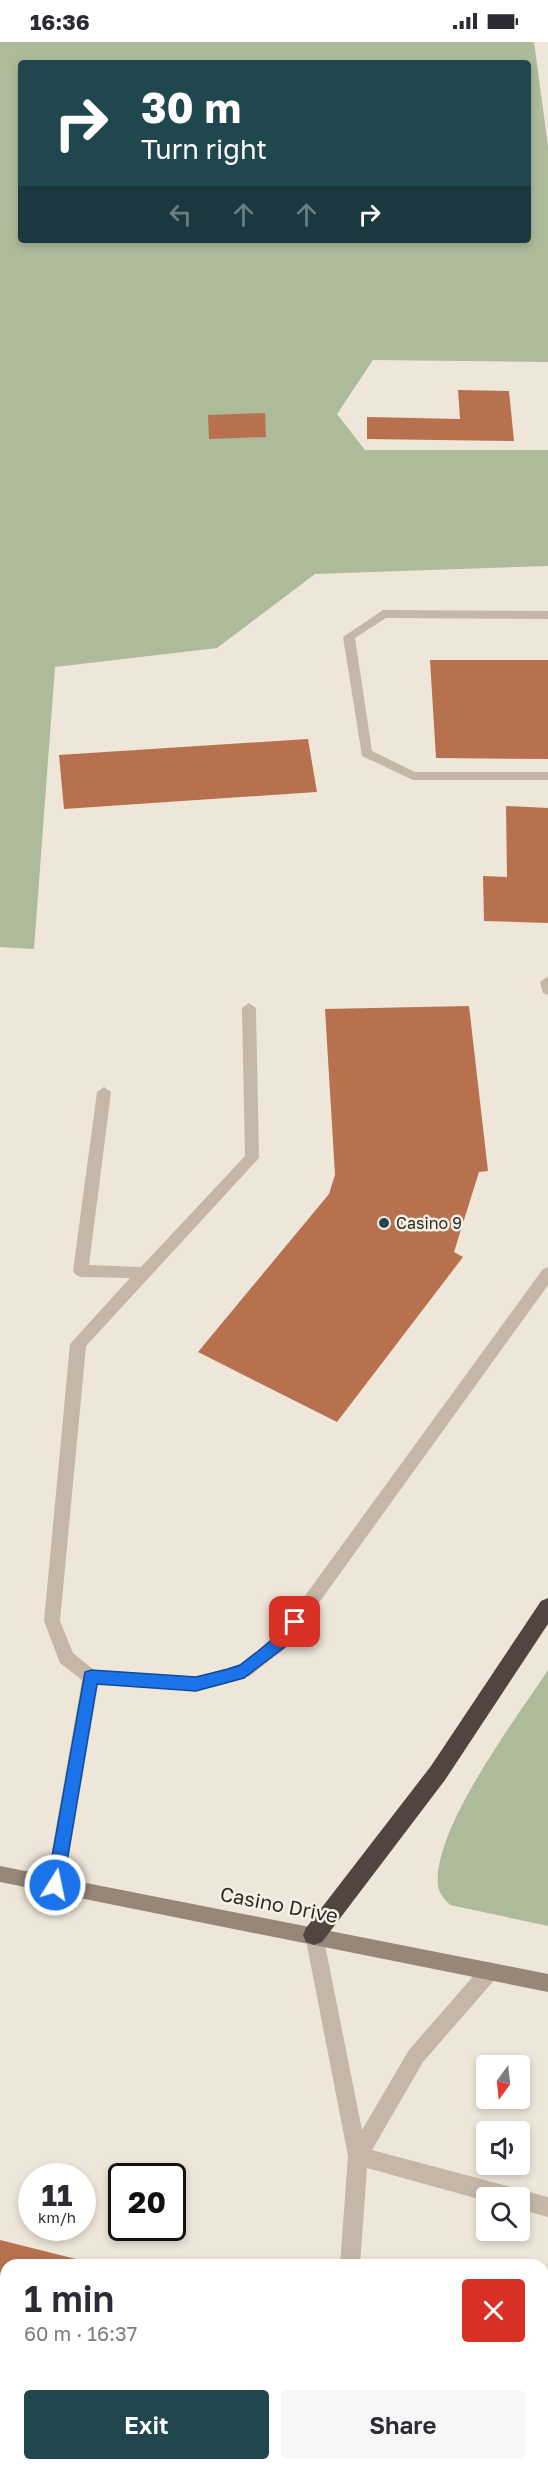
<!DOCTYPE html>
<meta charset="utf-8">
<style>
:root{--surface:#fff;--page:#f7f7f7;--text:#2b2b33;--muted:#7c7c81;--accent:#21474e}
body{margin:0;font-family:"Golos Text",sans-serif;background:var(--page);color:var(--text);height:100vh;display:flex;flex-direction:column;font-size:22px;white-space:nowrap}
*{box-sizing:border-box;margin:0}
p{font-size:20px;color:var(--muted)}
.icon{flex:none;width:33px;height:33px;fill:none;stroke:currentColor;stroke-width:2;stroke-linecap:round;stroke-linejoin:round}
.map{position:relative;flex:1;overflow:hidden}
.drawer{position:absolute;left:0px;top:2217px;width:549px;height:212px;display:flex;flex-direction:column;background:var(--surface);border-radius:18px 18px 0 0;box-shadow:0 3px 9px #0003}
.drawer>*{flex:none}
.banner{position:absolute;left:18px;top:18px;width:513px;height:183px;border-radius:6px;box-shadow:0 3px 9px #0003;background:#21474e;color:#fff;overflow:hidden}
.needle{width:39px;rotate:195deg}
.buttons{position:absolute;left:476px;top:2013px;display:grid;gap:12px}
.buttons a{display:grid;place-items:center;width:54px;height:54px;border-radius:6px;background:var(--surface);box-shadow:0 3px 9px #0003;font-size:30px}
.speed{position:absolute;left:18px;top:2121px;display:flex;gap:12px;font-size:30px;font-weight:700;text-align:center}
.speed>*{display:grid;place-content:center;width:78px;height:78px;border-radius:50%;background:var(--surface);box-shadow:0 3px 9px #0003;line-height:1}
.speed small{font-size:15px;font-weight:400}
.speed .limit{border:3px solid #111;border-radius:9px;background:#fff;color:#111}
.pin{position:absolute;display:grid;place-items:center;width:51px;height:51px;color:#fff;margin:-26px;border-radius:12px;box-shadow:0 3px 9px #0006}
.me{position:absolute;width:66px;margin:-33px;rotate:10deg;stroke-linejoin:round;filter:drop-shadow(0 0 4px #0008)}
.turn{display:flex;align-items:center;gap:21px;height:126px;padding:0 24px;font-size:27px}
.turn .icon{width:78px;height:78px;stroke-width:2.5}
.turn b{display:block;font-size:42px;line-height:51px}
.lanes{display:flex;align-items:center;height:57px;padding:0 24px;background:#0003;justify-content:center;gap:30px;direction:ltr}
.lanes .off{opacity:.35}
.round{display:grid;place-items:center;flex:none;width:63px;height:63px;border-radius:6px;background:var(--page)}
.head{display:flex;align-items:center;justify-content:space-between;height:102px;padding:0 24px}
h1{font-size:36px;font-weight:600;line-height:45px}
.primary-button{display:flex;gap:12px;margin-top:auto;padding:12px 24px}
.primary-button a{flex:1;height:69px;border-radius:6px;background:var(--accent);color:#fff;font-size:24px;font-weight:600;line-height:69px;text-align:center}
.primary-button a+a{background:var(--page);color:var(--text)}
.status{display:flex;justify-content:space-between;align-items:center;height:42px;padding:0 30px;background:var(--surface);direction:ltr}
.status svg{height:16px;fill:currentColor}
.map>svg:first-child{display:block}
.green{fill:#adbb9b;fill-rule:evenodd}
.building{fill:#b7714e}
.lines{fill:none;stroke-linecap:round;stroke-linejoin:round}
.lane{fill:#c4b7a7;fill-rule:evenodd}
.secondary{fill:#978779;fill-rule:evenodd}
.highway{fill:#51463f;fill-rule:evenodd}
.route{fill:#1a73e8;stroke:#114b97;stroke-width:1.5}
.poi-dot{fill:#21474e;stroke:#f6f0e5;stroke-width:2}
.labels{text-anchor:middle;stroke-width:5;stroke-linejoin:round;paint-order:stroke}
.poi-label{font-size:16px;fill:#312b27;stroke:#f6f0e5;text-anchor:start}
.near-street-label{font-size:20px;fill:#312b27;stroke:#f6f0e5}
</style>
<div class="status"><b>16:36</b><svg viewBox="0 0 49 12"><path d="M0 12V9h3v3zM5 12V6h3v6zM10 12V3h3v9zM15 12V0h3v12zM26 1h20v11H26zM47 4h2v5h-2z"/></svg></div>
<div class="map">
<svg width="548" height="2428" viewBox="0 0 548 2428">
<rect width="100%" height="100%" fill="#eee6d9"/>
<path class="green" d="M0 0H534L548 104V320L373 318 337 372 365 408H548V524L315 532 217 606 55 625 34 907 0 905ZM21 21H528V198H21Z
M548 1628V1884L450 1863C445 1857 439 1852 438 1844 432 1787 516 1677 548 1628Z"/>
<path class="building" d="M458 348 509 349 514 399 367 397V375L460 377Z
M265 371 266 395 209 397 208 373Z
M430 618H548V717L436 716Z
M308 697 317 750 64 767 59 713Z
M506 764 548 766V881L484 879 483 834 507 835Z
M469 964 488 1129 479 1130 454 1210 463 1215 337 1380 198 1310 329 1152 335 1133 325 967Z
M0 2198 96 2222V2223H6V2269L0 2268Z
M543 2335 548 2340V2428H396V2422H543Z
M0 2371 6 2372V2422H136L135 2428H0Z
M239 2422H307V2428H239Z"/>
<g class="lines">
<path class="lane" d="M383 568 548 569V577L386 576 355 596 372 709 415 730H548V738H413L362 714 343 595Z
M547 935 548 936V953L543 951 540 940Z
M249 961 256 966 259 1116 86 1304 60 1579 73 1611 94 1628 196 1635 239 1623 275 1595 543 1227 548 1225V1243L287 1605 250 1634 196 1649 98 1643 64 1843 61 1849 55 1851 49 1849 46 1843 82 1638 60 1621 44 1579 70 1302 130 1236 81 1235 76 1233 73 1229 97 1050 104 1045 111 1050 89 1223 141 1225 245 1114 242 966Z
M314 1884 320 1887 323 1893 362 2088 409 2008 483 1923 490 1920 497 1923 499 1929 497 1935 423 2020 372 2108 548 2155V2175L519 2167V2156H486V2159L367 2126 360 2223H340L348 2114 305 1893 308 1887Z
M0 2305 6 2307V2327L0 2325Z
M165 2422H186L184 2428H164Z
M329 2422H350V2428H330Z"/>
<path class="secondary" d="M0 1824 548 1932V1950L0 1840Z"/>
<path class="highway" d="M548 1556V1582L445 1738 322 1900 314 1903 306 1900 303 1893 306 1886 431 1724 541 1559Z"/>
</g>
<path class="route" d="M295 1574 300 1576 302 1580 286 1604 244 1636 196 1649 97 1642 63 1843 61 1848 55 1850 49 1848 47 1843 85 1630 91 1628 196 1635 228 1627 240 1623 257 1610 275 1595 289 1576Z"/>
<circle class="poi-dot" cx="384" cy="1181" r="6"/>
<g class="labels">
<g class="poi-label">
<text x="396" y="1187">Casino 9</text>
</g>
<g class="near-street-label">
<text transform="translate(279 1863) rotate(11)" y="7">Casino Drive</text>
</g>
</g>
</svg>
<div class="buttons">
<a><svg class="needle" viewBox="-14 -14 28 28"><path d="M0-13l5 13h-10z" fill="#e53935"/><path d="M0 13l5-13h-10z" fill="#7c7c81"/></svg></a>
<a><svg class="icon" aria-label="sound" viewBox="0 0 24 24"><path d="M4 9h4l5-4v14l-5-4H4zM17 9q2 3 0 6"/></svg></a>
<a><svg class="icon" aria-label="search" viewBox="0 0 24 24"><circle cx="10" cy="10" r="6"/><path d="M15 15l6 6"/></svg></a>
</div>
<div class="speed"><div>11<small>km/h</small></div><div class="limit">20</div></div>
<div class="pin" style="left:295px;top:1580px;background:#d93025"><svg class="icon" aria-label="arrive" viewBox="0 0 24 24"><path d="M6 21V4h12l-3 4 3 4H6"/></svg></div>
<svg class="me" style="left:55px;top:1843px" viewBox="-20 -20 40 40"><circle r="17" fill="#1a73e8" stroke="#fff" stroke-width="3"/><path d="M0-11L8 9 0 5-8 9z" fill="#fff"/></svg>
<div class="banner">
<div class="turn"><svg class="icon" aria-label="right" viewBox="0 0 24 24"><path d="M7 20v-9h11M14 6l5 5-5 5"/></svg><div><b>30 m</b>Turn right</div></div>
<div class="lanes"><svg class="icon off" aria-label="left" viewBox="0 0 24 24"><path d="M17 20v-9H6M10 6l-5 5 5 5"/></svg><svg class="icon off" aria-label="ahead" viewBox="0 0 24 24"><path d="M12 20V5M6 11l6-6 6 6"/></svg><svg class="icon off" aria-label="ahead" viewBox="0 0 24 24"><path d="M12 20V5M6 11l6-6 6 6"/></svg><svg class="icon" aria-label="right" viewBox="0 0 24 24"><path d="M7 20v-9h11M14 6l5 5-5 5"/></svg></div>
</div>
<section class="drawer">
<div class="head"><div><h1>1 min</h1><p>60 m · 16:37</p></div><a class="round" style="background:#d93025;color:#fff"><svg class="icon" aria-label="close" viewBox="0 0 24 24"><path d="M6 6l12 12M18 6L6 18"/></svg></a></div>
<div class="primary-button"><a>Exit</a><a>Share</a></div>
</section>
</div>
